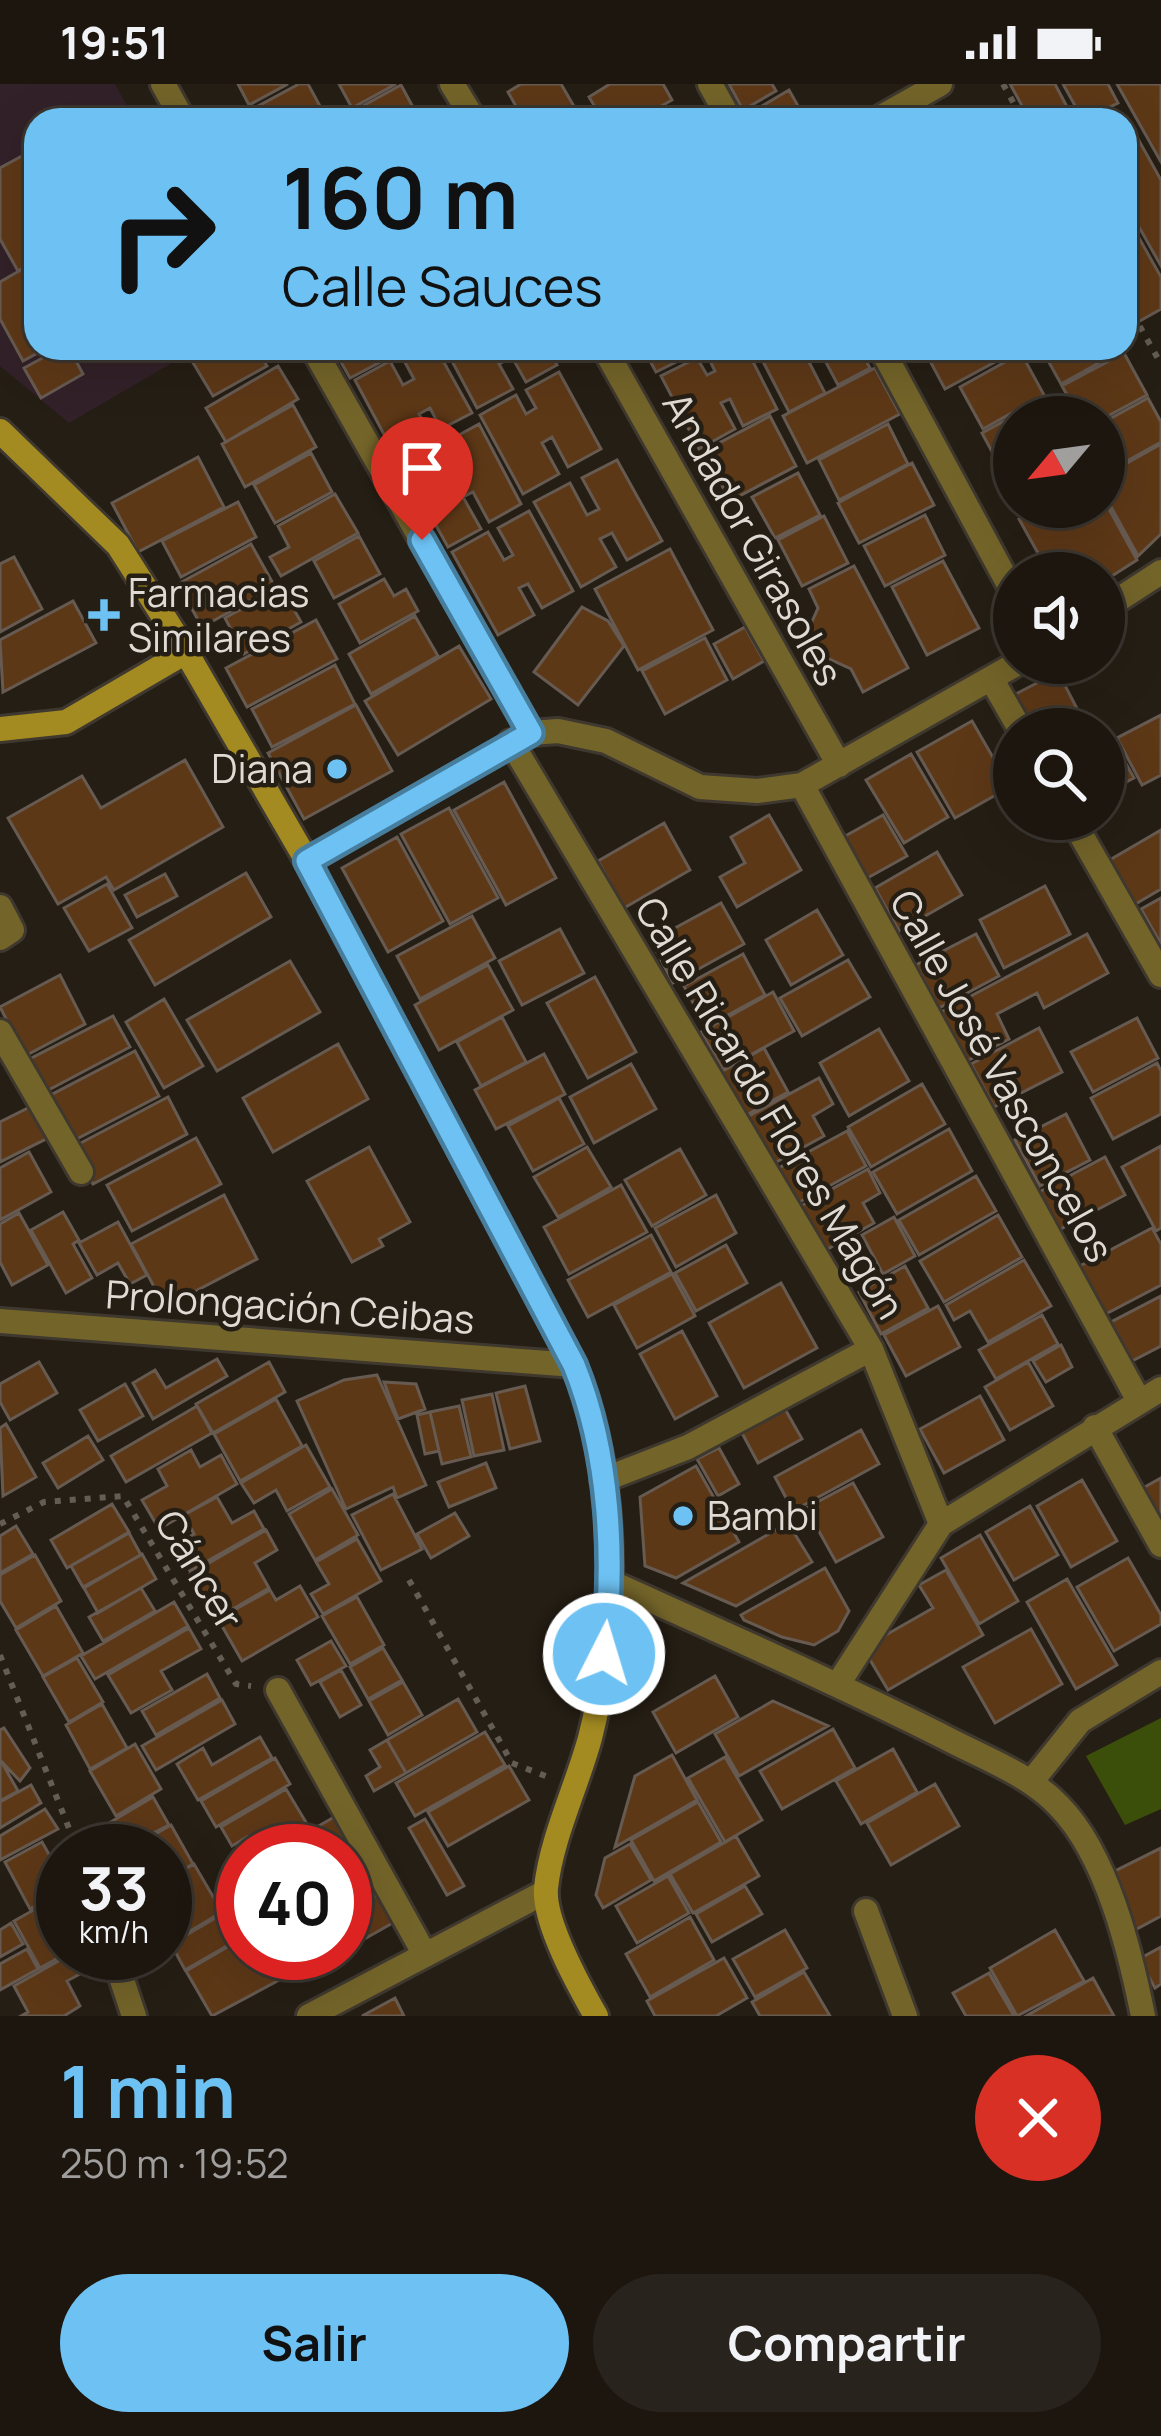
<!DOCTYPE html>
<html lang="es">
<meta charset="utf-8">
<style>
:root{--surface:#1c160f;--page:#29231d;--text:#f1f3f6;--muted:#a09f9e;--line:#3a352f;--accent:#6dc2f3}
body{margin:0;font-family:Manrope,sans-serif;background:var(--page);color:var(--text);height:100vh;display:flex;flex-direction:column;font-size:45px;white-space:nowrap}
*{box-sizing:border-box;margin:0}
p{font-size:39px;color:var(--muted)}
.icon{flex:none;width:66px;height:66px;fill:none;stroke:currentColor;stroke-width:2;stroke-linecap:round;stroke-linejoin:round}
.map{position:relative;height:1932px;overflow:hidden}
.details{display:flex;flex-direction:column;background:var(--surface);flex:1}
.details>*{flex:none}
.top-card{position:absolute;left:24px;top:24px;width:1113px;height:252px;border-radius:36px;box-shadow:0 12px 48px #0002,0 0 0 3px var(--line);background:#6dc2f3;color:#111;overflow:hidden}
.needle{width:78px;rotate:241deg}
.controls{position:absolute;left:993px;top:312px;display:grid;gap:24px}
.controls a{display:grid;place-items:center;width:132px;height:132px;border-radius:50%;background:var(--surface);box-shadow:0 12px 48px #0002,0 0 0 3px var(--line);font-size:60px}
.speed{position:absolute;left:36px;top:1740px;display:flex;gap:24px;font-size:60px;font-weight:700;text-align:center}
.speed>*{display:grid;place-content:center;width:156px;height:156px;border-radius:50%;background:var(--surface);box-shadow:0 12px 48px #0002,0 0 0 3px var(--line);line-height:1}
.speed small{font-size:30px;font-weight:400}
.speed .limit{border:18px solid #d22;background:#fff;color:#111}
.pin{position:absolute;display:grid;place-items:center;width:102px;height:102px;color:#fff;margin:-123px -51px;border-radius:50% 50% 50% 0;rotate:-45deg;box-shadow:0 0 12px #0007}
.pin .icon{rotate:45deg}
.me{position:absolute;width:132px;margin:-66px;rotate:5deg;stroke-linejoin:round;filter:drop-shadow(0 0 9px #0008)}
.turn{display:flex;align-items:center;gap:42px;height:252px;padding:0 60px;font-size:54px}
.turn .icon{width:156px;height:156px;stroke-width:2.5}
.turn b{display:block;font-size:84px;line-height:102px}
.round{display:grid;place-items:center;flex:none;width:126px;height:126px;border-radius:63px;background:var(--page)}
.headline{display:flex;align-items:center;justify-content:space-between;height:204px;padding:0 60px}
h1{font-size:72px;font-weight:700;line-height:90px;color:var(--accent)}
.cta{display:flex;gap:24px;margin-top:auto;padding:24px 60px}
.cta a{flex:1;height:138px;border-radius:72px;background:var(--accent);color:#111;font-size:48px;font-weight:700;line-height:138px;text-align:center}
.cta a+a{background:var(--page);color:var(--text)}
.status{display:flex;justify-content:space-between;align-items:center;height:84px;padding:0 60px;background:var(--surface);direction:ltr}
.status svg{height:33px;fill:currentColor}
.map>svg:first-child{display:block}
.education{fill:#322128}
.green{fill:#3c4f0a}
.building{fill:#5d3817;stroke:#665a51;stroke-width:3}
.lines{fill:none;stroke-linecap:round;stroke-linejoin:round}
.street-casing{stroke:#3f382f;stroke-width:30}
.secondary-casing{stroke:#3f382f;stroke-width:30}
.path{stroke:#635d54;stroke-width:6;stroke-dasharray:6 9;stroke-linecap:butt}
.street{stroke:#736429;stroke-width:24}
.secondary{stroke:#a38a21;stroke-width:24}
.route-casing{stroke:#477e9e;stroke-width:30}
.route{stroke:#6dc2f3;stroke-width:21}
.poi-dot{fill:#6dc2f3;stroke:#251e14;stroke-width:4.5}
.labels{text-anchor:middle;stroke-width:9;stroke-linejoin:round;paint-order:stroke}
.street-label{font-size:39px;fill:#dfdbd4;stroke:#251e14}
.poi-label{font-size:39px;fill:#dfdbd4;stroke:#251e14;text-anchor:start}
</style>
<div class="status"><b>19:51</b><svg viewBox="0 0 49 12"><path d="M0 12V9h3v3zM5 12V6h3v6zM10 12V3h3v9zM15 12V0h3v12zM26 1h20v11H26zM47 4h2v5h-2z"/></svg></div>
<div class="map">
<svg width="1161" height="1932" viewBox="0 0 1161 1932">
<rect width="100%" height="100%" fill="#251e14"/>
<path class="education" d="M0 0H115L135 36H36V264H198L69 339 0 282Z"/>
<path class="green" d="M1161 1634V1725L1125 1741 1086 1672Z"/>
<path class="building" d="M238 0H288L249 21Z
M299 0H308L327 35H234Z
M339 0H396L352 24Z
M521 0H561L582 36H551L544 23 523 35 508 8Z
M610 0H663L672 16 637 36H603L589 13Z
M729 0H772L776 7 743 26Z
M1010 0H1055L1074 36H1030Z
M1063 0H1108L1118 19 1083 36Z
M1117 0H1161V78Z
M401 1 420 36H337Z
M789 6 806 36H756L752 28Z
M1128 37 1161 96V182L1125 118V39Z
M22 72 36 98V177L18 187 0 155V84Z
M1125 129 1161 193V225L1138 238 1125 215Z
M26 183 36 201V264H47L23 277 0 235V198Z
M61 264H69L83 290 41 314 24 284Z
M203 264H256L267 282 213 312 189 272Z
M333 264H383L388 274 350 294Z
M413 264H436L472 329 441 345 430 324 419 330 431 351 395 371 355 296 390 277 403 301 414 295 401 271Z
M445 264H548L557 281 526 298 512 273 499 280 513 305 477 324Z
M643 264H687L690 271 656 288Z
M711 264H746L777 325 743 342 730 315 721 319 735 345 699 365 661 292 697 274 707 291 715 287 705 267Z
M756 264H859L870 284 838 301 821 269 808 276 825 309 789 328Z
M923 264H1002L1006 272 945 305Z
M1041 264H1121L1122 266 1061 300Z
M1021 269 1044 311 983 345 960 303Z
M1124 269 1147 311 1104 334 1061 333 1075 325 1062 302Z
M278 282 298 315 226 358 206 324Z
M875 284 900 330 807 379 783 332Z
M559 288 601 365 568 383 552 353 542 359 559 390 523 410 480 331 516 311 526 330 536 324 526 306Z
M1148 314 1161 338V358L1109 387 1104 379V338Z
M293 321 316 363 245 403 222 360Z
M1030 323 1036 333H1014V387L1005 392 982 349Z
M770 332 796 382 730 417 704 367Z
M479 340 521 420 489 438 473 408 463 413 481 445 448 463 403 382 436 364 449 387 459 382 446 358Z
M888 340 908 380 839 416 819 376Z
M1161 360V450L1138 472 1104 410V392Z
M311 369 332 408 275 439 254 401Z
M198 373 224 423 138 468 112 419Z
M617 376 662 457 627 476 612 449 600 455 616 483 581 503 534 418 570 399 587 431 599 425 582 394Z
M912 379 934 421 859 459 838 419Z
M798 389 820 431 775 454 752 413Z
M335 410 358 449 281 492 270 473 289 463 278 442Z
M1104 416 1137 476 1104 497V489H1049L1019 435 1041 423H1104Z
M238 418 256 453 181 493 162 457Z
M529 427 573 507 542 524 528 500 519 504 534 531 498 551 452 468 488 448 504 476 513 471 498 444Z
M925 431 945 471 885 502 864 462Z
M824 432 848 479 802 502 778 456Z
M359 452 380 490 334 514 314 477Z
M251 460 275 503 202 543 178 500Z
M670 465 713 546 638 586 595 505Z
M14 473 42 525 0 548V480Z
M943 477 979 544 927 571 892 503Z
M854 482 908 584 863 608 851 585 801 562 818 524 809 505Z
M384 495 394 512 406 505 418 527 360 559 339 520Z
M281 503 301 538 244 570 225 534Z
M73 517 96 559 3 608 0 556Z
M582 523 608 537 624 562 578 621 534 588Z
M415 532 438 572 371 610 349 570Z
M316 536 337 575 247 623 226 584Z
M745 543 764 577 733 595 714 560Z
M705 554 727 596 665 630 642 587Z
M459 562 491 615 398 671 365 617Z
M335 581 355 620 272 663 252 625Z
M1058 588 1085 640 1076 645H1024L1008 614Z
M356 621 392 687 304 735 268 669Z
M1161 631V691L1142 701 1117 654Z
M972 637 1010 703 955 734 917 668Z
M1111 653 1134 694 1115 704 1121 714 1104 723V657Z
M911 670 948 733 904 759 866 696Z
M185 676 223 743 114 806 106 793 58 820 8 734 82 692 101 724Z
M504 698 556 794 506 821 454 726Z
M449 724 498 814 450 840 401 750Z
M769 731 801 786 737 823 720 793 745 779 731 753Z
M883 731 907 772 862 797 838 756Z
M664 739 690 786 624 824 598 777Z
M1161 746V805L1127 825 1101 781Z
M397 753 443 837 388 868 342 784Z
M937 768 962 811 899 847 875 804Z
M246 789 271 833 155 901 129 856Z
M165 790 177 812 137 833 125 811Z
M107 800 132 844 89 867 64 824Z
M1045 802 1070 850 1004 884 980 836Z
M1161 814V860L1141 825Z
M721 819 744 860 673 899 651 857Z
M817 826 843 871 791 901 766 856Z
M472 832 495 874 420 915 397 872Z
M560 845 584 889 522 921 499 877Z
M976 850 999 892 939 924 916 881Z
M1087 850 1108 889 1044 924 1037 909 997 930 1009 955 967 977 941 928Z
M743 870 765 911 706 943 684 902Z
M848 876 870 913 802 952 780 914Z
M290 877 320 928 217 987 187 936Z
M488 881 513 926 439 966 415 921Z
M60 891 85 940 25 972 0 923Z
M595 893 636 968 588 994 547 919Z
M773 908 794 947 723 986 701 948Z
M164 915 203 982 164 1004 126 938Z
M113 932 130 963 39 1011 22 979Z
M502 933 526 978 481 1002 457 958Z
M1137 934 1158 974 1093 1008 1071 968Z
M1039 944 1062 988 994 1023 971 980Z
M879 945 909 997 849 1032 820 979Z
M338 960 368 1015 273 1068 243 1014Z
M764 964 788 1008 743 1033 719 989Z
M135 967 159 1012 69 1059 45 1014Z
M544 970 565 1010 496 1045 475 1006Z
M1157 979 1161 987V1030L1113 1055 1091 1014Z
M631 980 656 1025 594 1059 570 1013Z
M819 994 833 1020 813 1032 824 1052 769 1082 743 1035Z
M922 1000 945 1040 871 1083 848 1043Z
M168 1013 187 1050 93 1100 73 1063Z
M559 1014 584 1060 533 1087 508 1042Z
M34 1021 50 1053 0 1078V1038Z
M1066 1030 1090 1076 1040 1102 1015 1056Z
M949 1045 972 1087 897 1130 873 1088Z
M847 1047 866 1082 794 1121 775 1086Z
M196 1054 221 1100 132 1147 107 1101Z
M1161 1062V1144L1156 1147 1122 1083Z
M369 1063 410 1138 379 1155 383 1162 352 1178 307 1097Z
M587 1063 611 1103 558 1133 534 1093Z
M680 1065 706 1111 652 1142 625 1096Z
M29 1068 51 1108 0 1136V1084Z
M1105 1073 1125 1111 1059 1146 1039 1108Z
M868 1085 880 1109 863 1119 874 1139 826 1166 801 1122Z
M976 1092 996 1127 919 1171 899 1136Z
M621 1101 647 1148 569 1190 544 1143Z
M224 1111 257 1175 165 1223 131 1160Z
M716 1111 736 1149 676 1183 655 1144Z
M63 1128 79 1156 73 1160 92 1194 66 1209 31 1146Z
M19 1129 48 1181 12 1201 0 1178V1140Z
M998 1131 1022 1173 944 1218 920 1177Z
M894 1133 915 1172 883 1190 862 1151Z
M118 1138 147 1191 130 1200 118 1179 97 1191 79 1159Z
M1152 1144 1161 1160V1201L1100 1233 1074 1185Z
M651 1151 671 1188 588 1233 568 1196Z
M726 1161 747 1199 696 1227 675 1189Z
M1024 1176 1051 1222 988 1258 970 1227 954 1236 946 1221Z
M905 1182 928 1224 881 1250 859 1208Z
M672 1190 695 1232 637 1264 614 1221Z
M781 1199 817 1264 744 1304 709 1239Z
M1161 1212V1262L1132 1277 1111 1238Z
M938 1222 960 1263 906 1292 884 1251Z
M1042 1231 1058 1260 996 1295 979 1266Z
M682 1247 717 1312 675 1335 640 1270Z
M1061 1261 1072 1283 1046 1298 1033 1277Z
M217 1275 227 1292 153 1335 133 1299 155 1286 166 1304Z
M39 1278 57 1309 10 1336 0 1318V1300Z
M269 1278 285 1308 213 1349 196 1320Z
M1028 1278 1053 1322 1010 1346 985 1303Z
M377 1291 426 1401 397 1414 393 1403 346 1425 297 1317 344 1296Z
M384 1298 416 1300 425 1325 398 1335Z
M125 1300 143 1332 98 1357 80 1326Z
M525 1302 540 1357 510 1365 496 1309Z
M492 1310 504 1366 474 1372 462 1316Z
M980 1312 1004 1356 944 1389 920 1345Z
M276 1315 302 1362 240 1397 214 1350Z
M197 1322 212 1349 126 1398 111 1372Z
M459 1322 471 1373 442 1380 430 1328Z
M785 1325 802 1355 758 1379 742 1349Z
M430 1328 439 1367 425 1370 417 1331Z
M6 1340 36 1393 3 1412 0 1344Z
M861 1346 879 1380 793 1427 775 1393Z
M88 1352 103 1376 58 1404 43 1379Z
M306 1361 330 1403 287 1427 276 1406 254 1419 241 1399Z
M719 1364 739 1400 718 1412 697 1375Z
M191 1366 200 1383 221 1371 237 1400 159 1445 142 1416 167 1402 158 1385Z
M486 1379 496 1404 449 1423 438 1398Z
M696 1382 739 1458 676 1494 645 1482 640 1413Z
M1161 1394V1442L1141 1405Z
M1082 1396 1117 1457 1071 1483 1037 1422Z
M853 1399 883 1453 836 1478 806 1424Z
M332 1405 358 1451 315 1476 289 1430Z
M393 1410 422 1465 381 1486 352 1431Z
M217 1413 232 1439 254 1427 264 1445 190 1487 176 1461 194 1450 184 1431Z
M112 1420 129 1448 67 1484 51 1456Z
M1030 1422 1058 1471 1014 1496 986 1448Z
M455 1429 469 1452 431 1474 417 1450Z
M788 1439 812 1478 736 1522 683 1499Z
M16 1442 33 1470 0 1489V1452Z
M266 1446 277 1466 255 1479 269 1504 216 1535 190 1490Z
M129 1449 141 1471 83 1503 71 1482Z
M980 1451 1018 1517 979 1540 941 1474Z
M357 1455 381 1497 323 1530 311 1510 329 1500 316 1478Z
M142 1470 156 1495 98 1529 84 1504Z
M35 1471 61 1517 16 1544 0 1517V1491Z
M1128 1474 1161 1531V1540L1114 1567 1077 1503Z
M825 1484 849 1527 838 1547 814 1561 782 1553 744 1536 741 1531Z
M946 1486 983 1551 888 1606 863 1564 933 1524 919 1501Z
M1067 1495 1117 1581 1076 1605 1027 1518Z
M300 1502 318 1533 242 1577 218 1535 270 1506 276 1516Z
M141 1504 155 1527 103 1557 89 1533Z
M357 1513 384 1561 350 1580 322 1532Z
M174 1518 188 1542 95 1595 81 1572Z
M56 1522 83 1569 43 1592 16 1546Z
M189 1544 201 1565 161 1587 172 1606 131 1629 108 1591Z
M1031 1545 1062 1600 995 1639 963 1583Z
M331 1557 346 1582 311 1601 297 1576Z
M383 1564 402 1596 368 1615 350 1583Z
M77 1574 103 1618 69 1638 43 1593Z
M341 1586 361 1621 340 1633 320 1598Z
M207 1590 220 1614 156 1651 142 1627Z
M715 1592 738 1633 676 1669 653 1628Z
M403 1598 422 1631 388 1651 369 1617Z
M458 1615 477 1648 406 1689 387 1656Z
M222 1616 235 1640 156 1686 142 1662Z
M773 1617 828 1642 739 1692 715 1650Z
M102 1620 127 1664 90 1685 66 1641Z
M4 1644 30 1684 20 1697 0 1676V1646Z
M833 1645 855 1684 782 1725 760 1687Z
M485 1648 505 1681 415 1732 396 1699Z
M260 1653 272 1674 198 1716 177 1680 203 1664 212 1681Z
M387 1656 406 1689 374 1707 366 1692 380 1683 370 1666Z
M135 1660 161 1705 116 1732 90 1687Z
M893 1665 917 1708 861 1740 836 1697Z
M672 1671 697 1716 615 1763 635 1692Z
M725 1673 762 1736 725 1758 688 1694Z
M275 1674 290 1700 216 1743 201 1717Z
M1 1677 18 1707 0 1717V1678Z
M509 1682 529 1716 448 1762 428 1728Z
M935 1700 959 1742 891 1781 867 1739Z
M31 1701 41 1719 0 1744V1718Z
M286 1705 310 1745 272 1767H256L247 1753 232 1762 221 1743Z
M153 1713 169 1741 118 1767 104 1742Z
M698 1718 721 1758 654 1797 631 1756Z
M45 1725 58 1745 0 1776V1752Z
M336 1732 357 1768 345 1775V1767H275Z
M425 1735 464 1802 447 1811 409 1744Z
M171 1741 193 1780 165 1796V1767H126Z
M736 1752 759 1792 693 1829 670 1790Z
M42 1758 63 1795V1807L30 1825 5 1778Z
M630 1760 651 1796 603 1824 596 1811 605 1774Z
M1161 1764V1832L1135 1846 1107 1791Z
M194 1780 222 1828 170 1859 165 1850V1797Z
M668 1792 689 1829 637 1859 616 1822Z
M745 1802 762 1830 712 1858 696 1830Z
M382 1808 398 1836 345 1866V1829Z
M46 1819 63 1850V1869H67L40 1884 14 1837Z
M224 1829 239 1855 185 1886 171 1860Z
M690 1833 714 1876 650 1913 626 1870Z
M11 1839 23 1860 0 1873V1846Z
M785 1846 807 1884 755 1913 733 1875Z
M1055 1846 1084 1897 1017 1932 990 1884Z
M243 1854V1869H288L298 1886 212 1932 186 1887Z
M1161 1863V1900L1155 1904 1139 1875Z
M27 1865 38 1885 0 1906V1880Z
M71 1870 82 1889 67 1897 80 1922 64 1932H21L28 1928 14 1902Z
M724 1874 747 1914 716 1932H655L647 1917Z
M804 1888 830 1932H760L752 1918Z
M989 1889 1014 1932H966L953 1909Z
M1093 1894 1114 1932H1026Z
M395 1914 404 1932H362Z"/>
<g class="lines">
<defs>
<path id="street" d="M163 0 183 36
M452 0 474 36
M710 0 730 36
M876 36 940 0
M313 264 531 649
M604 264 839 681
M881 264 1014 510
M1104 525 1161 488
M992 596 1020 645
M511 658 871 1265 941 1440
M802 701 1139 1317
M1072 735 1161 891
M307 777 531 649 558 647 606 657 700 703 757 707 802 701 1018 579
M0 823 12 846 0 854
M0 948 81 1088
M0 1237 574 1281
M1095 1343 1161 1461
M603 1396 688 1363 871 1265
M610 1498C721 1548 832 1597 942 1652 981 1673 1028 1689 1059 1722 1107 1771 1130 1867 1143 1932
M838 1600 941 1440 1161 1305
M278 1606 425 1871
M1031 1698 1080 1637 1161 1588
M866 1827 905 1932
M113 1869 134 1932
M309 1932 545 1808"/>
<path id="secondary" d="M0 347 118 461 186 568 307 777 574 1281C619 1390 619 1540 590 1654 577 1702 551 1755 546 1804 543 1838 579 1902 596 1932
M0 645 66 638 186 568"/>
</defs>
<use href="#street" class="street-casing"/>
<use href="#secondary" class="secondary-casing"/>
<path class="path" d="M1003 0 1023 36
M1125 216 1161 280
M0 1440 44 1418 123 1412 236 1600 251 1602
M409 1496 512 1679 548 1693
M0 1571 78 1767"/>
<use href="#street" class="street"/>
<use href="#secondary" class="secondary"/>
</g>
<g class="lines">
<defs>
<path id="route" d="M422 456 531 649 307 777 574 1281C610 1370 615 1476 604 1570"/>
</defs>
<use href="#route" class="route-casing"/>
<use href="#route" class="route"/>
</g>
<g class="poi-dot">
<path d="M98 513h12v12h12v12h-12v12h-12v-12h-12v-12h12z"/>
<circle cx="337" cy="685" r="12"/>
<circle cx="683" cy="1432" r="12"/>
</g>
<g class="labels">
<g class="street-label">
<text transform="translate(753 455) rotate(61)" y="14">Andador Girasoles</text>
<text transform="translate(1002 992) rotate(61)" y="14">Calle José Vasconcelos</text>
<text transform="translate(770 1024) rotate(59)" y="14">Calle Ricardo Flores Magón</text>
<text transform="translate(290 1223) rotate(4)" y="14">Prolongación Ceibas</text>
<text transform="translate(199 1486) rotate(59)" y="14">Cáncer</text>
</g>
<g class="poi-label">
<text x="128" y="523">Farmacias<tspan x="128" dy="45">Similares</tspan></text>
<text x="313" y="699" text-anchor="end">Diana</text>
<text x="707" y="1446">Bambi</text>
</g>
</g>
</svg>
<div class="controls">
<a><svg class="needle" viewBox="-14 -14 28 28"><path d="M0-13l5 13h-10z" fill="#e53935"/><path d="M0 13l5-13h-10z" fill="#a09f9e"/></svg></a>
<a><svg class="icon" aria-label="sound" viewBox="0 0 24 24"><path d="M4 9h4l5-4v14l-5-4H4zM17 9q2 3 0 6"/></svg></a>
<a><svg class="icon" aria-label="search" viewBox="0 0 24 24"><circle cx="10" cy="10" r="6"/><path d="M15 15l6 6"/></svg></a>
</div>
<div class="speed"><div>33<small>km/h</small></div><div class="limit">40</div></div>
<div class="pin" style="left:422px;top:456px;background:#d93025"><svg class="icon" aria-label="arrive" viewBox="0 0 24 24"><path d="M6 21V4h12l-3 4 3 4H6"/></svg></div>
<svg class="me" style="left:604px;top:1570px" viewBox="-20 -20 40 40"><circle r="17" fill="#6dc2f3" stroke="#fff" stroke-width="3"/><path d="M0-11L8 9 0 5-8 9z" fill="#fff"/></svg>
<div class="top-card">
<div class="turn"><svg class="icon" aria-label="right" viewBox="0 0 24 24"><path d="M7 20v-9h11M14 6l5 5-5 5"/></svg><div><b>160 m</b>Calle Sauces</div></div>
</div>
</div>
<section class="details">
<div class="headline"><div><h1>1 min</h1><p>250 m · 19:52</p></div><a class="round" style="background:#d93025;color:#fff"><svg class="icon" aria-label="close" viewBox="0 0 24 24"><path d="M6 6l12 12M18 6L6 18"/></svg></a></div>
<div class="cta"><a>Salir</a><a>Compartir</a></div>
</section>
